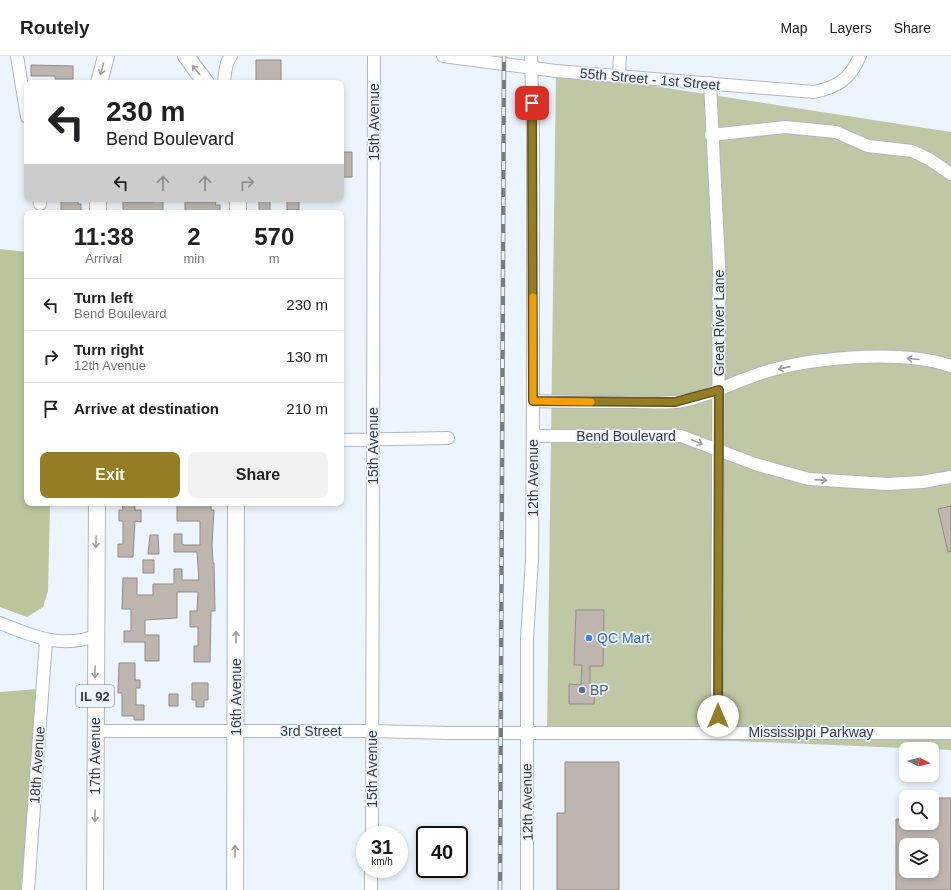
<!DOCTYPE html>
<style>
:root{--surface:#fff;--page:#f2f2f2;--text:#202124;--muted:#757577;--line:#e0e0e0;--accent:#947d24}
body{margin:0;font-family:Helvetica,sans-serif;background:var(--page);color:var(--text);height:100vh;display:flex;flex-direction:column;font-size:15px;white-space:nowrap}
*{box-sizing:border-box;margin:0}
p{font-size:13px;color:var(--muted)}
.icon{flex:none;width:22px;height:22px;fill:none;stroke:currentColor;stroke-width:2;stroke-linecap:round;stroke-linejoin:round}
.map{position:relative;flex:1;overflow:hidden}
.panel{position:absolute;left:24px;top:154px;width:320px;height:296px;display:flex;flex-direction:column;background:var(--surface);border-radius:8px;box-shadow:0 2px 6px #0003}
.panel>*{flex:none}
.banner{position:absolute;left:24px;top:24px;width:320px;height:122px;border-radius:8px;box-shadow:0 2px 6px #0003;background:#fff;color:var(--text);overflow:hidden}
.needle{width:26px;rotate:96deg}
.fabs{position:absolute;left:899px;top:686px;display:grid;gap:8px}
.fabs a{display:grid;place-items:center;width:40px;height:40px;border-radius:8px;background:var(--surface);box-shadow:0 2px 6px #0003;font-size:20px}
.speed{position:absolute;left:356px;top:770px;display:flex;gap:8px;font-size:20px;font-weight:700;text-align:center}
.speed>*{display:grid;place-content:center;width:52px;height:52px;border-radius:50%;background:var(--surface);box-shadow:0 2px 6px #0003;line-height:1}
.speed small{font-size:10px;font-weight:400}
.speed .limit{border:2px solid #111;border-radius:6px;background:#fff;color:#111}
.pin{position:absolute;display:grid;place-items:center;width:34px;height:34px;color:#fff;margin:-17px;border-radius:8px;box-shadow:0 2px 6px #0006}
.me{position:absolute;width:44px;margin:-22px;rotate:0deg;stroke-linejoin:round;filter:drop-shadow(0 0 3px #0008)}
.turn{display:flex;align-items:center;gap:14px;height:84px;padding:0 16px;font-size:18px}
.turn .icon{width:52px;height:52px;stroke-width:2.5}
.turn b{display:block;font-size:28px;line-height:34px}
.lanes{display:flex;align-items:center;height:38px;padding:0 16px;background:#0003;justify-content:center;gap:20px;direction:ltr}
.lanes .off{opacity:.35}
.eta{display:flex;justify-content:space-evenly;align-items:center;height:68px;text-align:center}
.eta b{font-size:24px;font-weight:800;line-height:28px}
.cta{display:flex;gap:8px;margin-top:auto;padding:8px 16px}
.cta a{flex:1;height:46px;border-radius:8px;background:var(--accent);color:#fff;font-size:16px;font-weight:800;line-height:46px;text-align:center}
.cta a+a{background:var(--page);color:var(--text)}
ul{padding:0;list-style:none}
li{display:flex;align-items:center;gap:12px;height:52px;padding:0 16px;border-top:1px solid var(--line)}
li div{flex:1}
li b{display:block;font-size:15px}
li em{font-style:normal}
header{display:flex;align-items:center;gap:24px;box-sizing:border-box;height:56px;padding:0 20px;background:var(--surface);border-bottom:1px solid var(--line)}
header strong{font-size:19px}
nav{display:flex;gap:22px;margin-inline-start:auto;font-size:14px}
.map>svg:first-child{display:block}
.green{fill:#bfc7a4}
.forest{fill:#bbc49b}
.building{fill:#beb6ae;stroke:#938b83;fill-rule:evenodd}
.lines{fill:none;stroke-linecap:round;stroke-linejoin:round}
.minor-casing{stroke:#b0b8c0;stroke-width:14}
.major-casing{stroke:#b0b8c0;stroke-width:18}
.minor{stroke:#fff;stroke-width:12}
.major{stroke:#fff;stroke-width:16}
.rail-casing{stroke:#787d82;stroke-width:4.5}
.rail{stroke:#ecf4fd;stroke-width:3;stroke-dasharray:9;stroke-linecap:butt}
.oneway{stroke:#9c9ea0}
.route-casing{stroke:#605117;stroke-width:10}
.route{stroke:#947d24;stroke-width:7}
.slow{stroke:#f59e0b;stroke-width:7}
.shop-dot{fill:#3f7fe0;stroke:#ecf4fd;stroke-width:1.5}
.service-dot{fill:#5c6f8a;stroke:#ecf4fd;stroke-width:1.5}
.labels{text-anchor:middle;stroke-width:3.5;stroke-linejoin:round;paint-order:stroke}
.shield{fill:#ecf4fd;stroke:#6f7379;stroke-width:1}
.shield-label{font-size:13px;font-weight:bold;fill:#393c40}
.street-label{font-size:14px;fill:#393c40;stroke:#ecf4fd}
.shop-label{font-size:14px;fill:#366cbe;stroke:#ecf4fd;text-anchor:start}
.service-label{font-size:14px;fill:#4e5e75;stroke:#ecf4fd;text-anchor:start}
</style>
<header>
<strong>Routely</strong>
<nav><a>Map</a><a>Layers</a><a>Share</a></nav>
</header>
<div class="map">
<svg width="951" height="834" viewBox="0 0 951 834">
<rect width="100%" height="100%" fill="#ecf4fd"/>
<path class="green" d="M556 15 951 76V694L547 677Z"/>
<path class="forest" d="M0 193 27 196V447H50L48 535 43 551 27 561 0 551Z
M38 633 21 834H0V636Z"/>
<path class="building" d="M256 4H281V27H256Z
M31 9 73 10V23H55V20H31Z
M341 96H352V121H341Z
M61 143H78V148H81V157H61Z
M153 144H163V157H123V146H153Z
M287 144H299V154H287Z
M259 145H270V157H259Z
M185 146H216L215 149H220V157H185Z
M122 447H135V454H141V466L135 465 133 501H118V488H123V465H119V454H123Z
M177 447H211V454H214L212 489 213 507H214L215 555H211L210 606H194V590H198V571H190V555H197L198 536H177V562L145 564V579H159V605H145V586H124V575H131V553H122L123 522H137V539H153V528H174V513H182V524H199L197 496H174V478H182V488L184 489H200V465H177Z
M951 450V495L948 496 938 453Z
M150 479H158L159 498H148Z
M143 504H154V517H143Z
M576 554H604L603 610H590V628H595L594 648H569V628L581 629 582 609H574Z
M119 607H135V624H140V632H136V649H144V664H134V660H122V637H118Z
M192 627H208V644H204V651H196V644H192Z
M169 638H178V650H169Z
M565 706H619V834H557V757H565Z
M938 742H951V834H896V763H906V767H932V763H938ZM906 789H932V815H906Z"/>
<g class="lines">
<defs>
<path id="minor" d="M17 0 27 61
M443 0 556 15 814 36C838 31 850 23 860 0
M619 19 620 0
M224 27C225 18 225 7 231 0
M710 27 719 208 717 676
M711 79 785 71 836 76 868 90 912 95 929 103 951 118
M39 143 40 148
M533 345C567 346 600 346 633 346 649 346 666 348 682 345 707 341 729 328 753 320 805 301 898 293 951 310
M533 380H681L755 408 809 423 887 428 922 426 951 421
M341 384 448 382
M0 567C32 580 61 593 95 580
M95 675H372L448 677H951
M372 779 374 0
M28 834 46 584
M371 834V813
M527 834V582L532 502 533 345V79L531 0"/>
<path id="major" d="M186 0 206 27
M99 27 106 0
M98 157V143
M238 157V143
M95 834 97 447
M235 834 236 447"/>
</defs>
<use href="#minor" class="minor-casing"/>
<use href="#major" class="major-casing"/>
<use href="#minor" class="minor"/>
<use href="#major" class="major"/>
<defs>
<path id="rail" d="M500 834 504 0"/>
</defs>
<use href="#rail" class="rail-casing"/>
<use href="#rail" class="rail"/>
</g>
<defs><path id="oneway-shaft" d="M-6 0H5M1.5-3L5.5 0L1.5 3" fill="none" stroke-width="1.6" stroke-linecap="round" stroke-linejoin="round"/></defs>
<g class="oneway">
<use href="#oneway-shaft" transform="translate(102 13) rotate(104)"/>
<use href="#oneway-shaft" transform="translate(196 14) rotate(-128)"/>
<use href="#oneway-shaft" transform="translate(913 303) rotate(-175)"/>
<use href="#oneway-shaft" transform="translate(784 312) rotate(167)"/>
<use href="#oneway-shaft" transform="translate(697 386) rotate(22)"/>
<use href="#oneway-shaft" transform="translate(821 424) rotate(4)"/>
<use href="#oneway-shaft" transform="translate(96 486) rotate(91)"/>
<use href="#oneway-shaft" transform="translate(236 581) rotate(-90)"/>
<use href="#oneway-shaft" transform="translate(95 616) rotate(90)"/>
<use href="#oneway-shaft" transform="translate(95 760) rotate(90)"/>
<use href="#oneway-shaft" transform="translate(235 795) rotate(-90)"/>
</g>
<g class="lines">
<defs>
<path id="route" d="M532 47 533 345 675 346 719 334 718 660"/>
</defs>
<use href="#route" class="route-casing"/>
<use href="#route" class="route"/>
<path class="slow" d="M533 241V345L591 346"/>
</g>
<circle class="shop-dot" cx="589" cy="582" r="4"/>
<circle class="service-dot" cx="582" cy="634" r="4"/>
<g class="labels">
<rect class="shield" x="76" y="629" width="38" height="22" rx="3"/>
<g class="shield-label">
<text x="95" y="645">IL 92</text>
</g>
<g class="street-label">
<text transform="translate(650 23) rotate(5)" y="5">55th Street - 1st Street</text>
<text transform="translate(374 66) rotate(-90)" y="5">15th Avenue</text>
<text transform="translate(719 267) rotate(-90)" y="5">Great River Lane</text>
<text x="626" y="385">Bend Boulevard</text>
<text transform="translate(373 390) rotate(-90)" y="5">15th Avenue</text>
<text transform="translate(533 422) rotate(-90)" y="5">12th Avenue</text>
<text transform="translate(236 641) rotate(-90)" y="5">16th Avenue</text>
<text x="311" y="680">3rd Street</text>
<text x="811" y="681">Mississippi Parkway</text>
<text transform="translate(95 700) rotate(-90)" y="5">17th Avenue</text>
<text transform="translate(37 709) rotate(-86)" y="5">18th Avenue</text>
<text transform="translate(372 713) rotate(-90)" y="5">15th Avenue</text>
<text transform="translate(527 746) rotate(-91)" y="5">12th Avenue</text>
</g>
<g class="shop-label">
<text x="597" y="587">QC Mart</text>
</g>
<g class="service-label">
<text x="590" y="639">BP</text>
</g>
</g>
</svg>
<div class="fabs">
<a><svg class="needle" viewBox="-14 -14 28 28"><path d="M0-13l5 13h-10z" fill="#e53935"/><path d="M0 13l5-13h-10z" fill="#757577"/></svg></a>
<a><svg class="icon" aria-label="search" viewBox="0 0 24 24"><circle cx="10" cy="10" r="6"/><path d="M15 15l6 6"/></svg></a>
<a><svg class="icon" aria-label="layers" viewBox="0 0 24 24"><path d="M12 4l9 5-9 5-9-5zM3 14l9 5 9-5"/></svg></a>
</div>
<div class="speed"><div>31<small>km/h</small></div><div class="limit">40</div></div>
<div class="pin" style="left:532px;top:47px;background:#d93025"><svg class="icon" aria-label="arrive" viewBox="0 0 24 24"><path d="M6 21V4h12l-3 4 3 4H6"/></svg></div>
<svg class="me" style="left:718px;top:660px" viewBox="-20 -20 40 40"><circle r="19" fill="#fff"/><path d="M0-13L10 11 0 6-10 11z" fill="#947d24"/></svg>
<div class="banner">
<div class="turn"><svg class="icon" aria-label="left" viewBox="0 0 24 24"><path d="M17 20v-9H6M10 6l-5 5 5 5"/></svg><div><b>230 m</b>Bend Boulevard</div></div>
<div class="lanes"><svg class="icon" aria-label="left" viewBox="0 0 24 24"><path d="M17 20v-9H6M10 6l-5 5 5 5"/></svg><svg class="icon off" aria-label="ahead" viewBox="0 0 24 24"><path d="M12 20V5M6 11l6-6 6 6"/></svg><svg class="icon off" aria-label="ahead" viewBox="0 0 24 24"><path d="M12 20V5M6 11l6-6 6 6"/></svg><svg class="icon off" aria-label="right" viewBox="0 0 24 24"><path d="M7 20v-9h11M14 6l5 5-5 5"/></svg></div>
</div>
<section class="panel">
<div class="eta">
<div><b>11:38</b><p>Arrival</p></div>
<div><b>2</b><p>min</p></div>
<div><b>570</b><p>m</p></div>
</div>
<ul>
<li><svg class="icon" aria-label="left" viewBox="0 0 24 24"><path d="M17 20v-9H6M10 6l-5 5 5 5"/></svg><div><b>Turn left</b><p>Bend Boulevard</p></div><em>230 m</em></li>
<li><svg class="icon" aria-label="right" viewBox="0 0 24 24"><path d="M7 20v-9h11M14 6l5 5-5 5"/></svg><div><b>Turn right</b><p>12th Avenue</p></div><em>130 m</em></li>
<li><svg class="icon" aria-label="arrive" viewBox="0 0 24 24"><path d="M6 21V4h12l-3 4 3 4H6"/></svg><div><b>Arrive at destination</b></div><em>210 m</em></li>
</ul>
<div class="cta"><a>Exit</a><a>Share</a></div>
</section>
</div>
